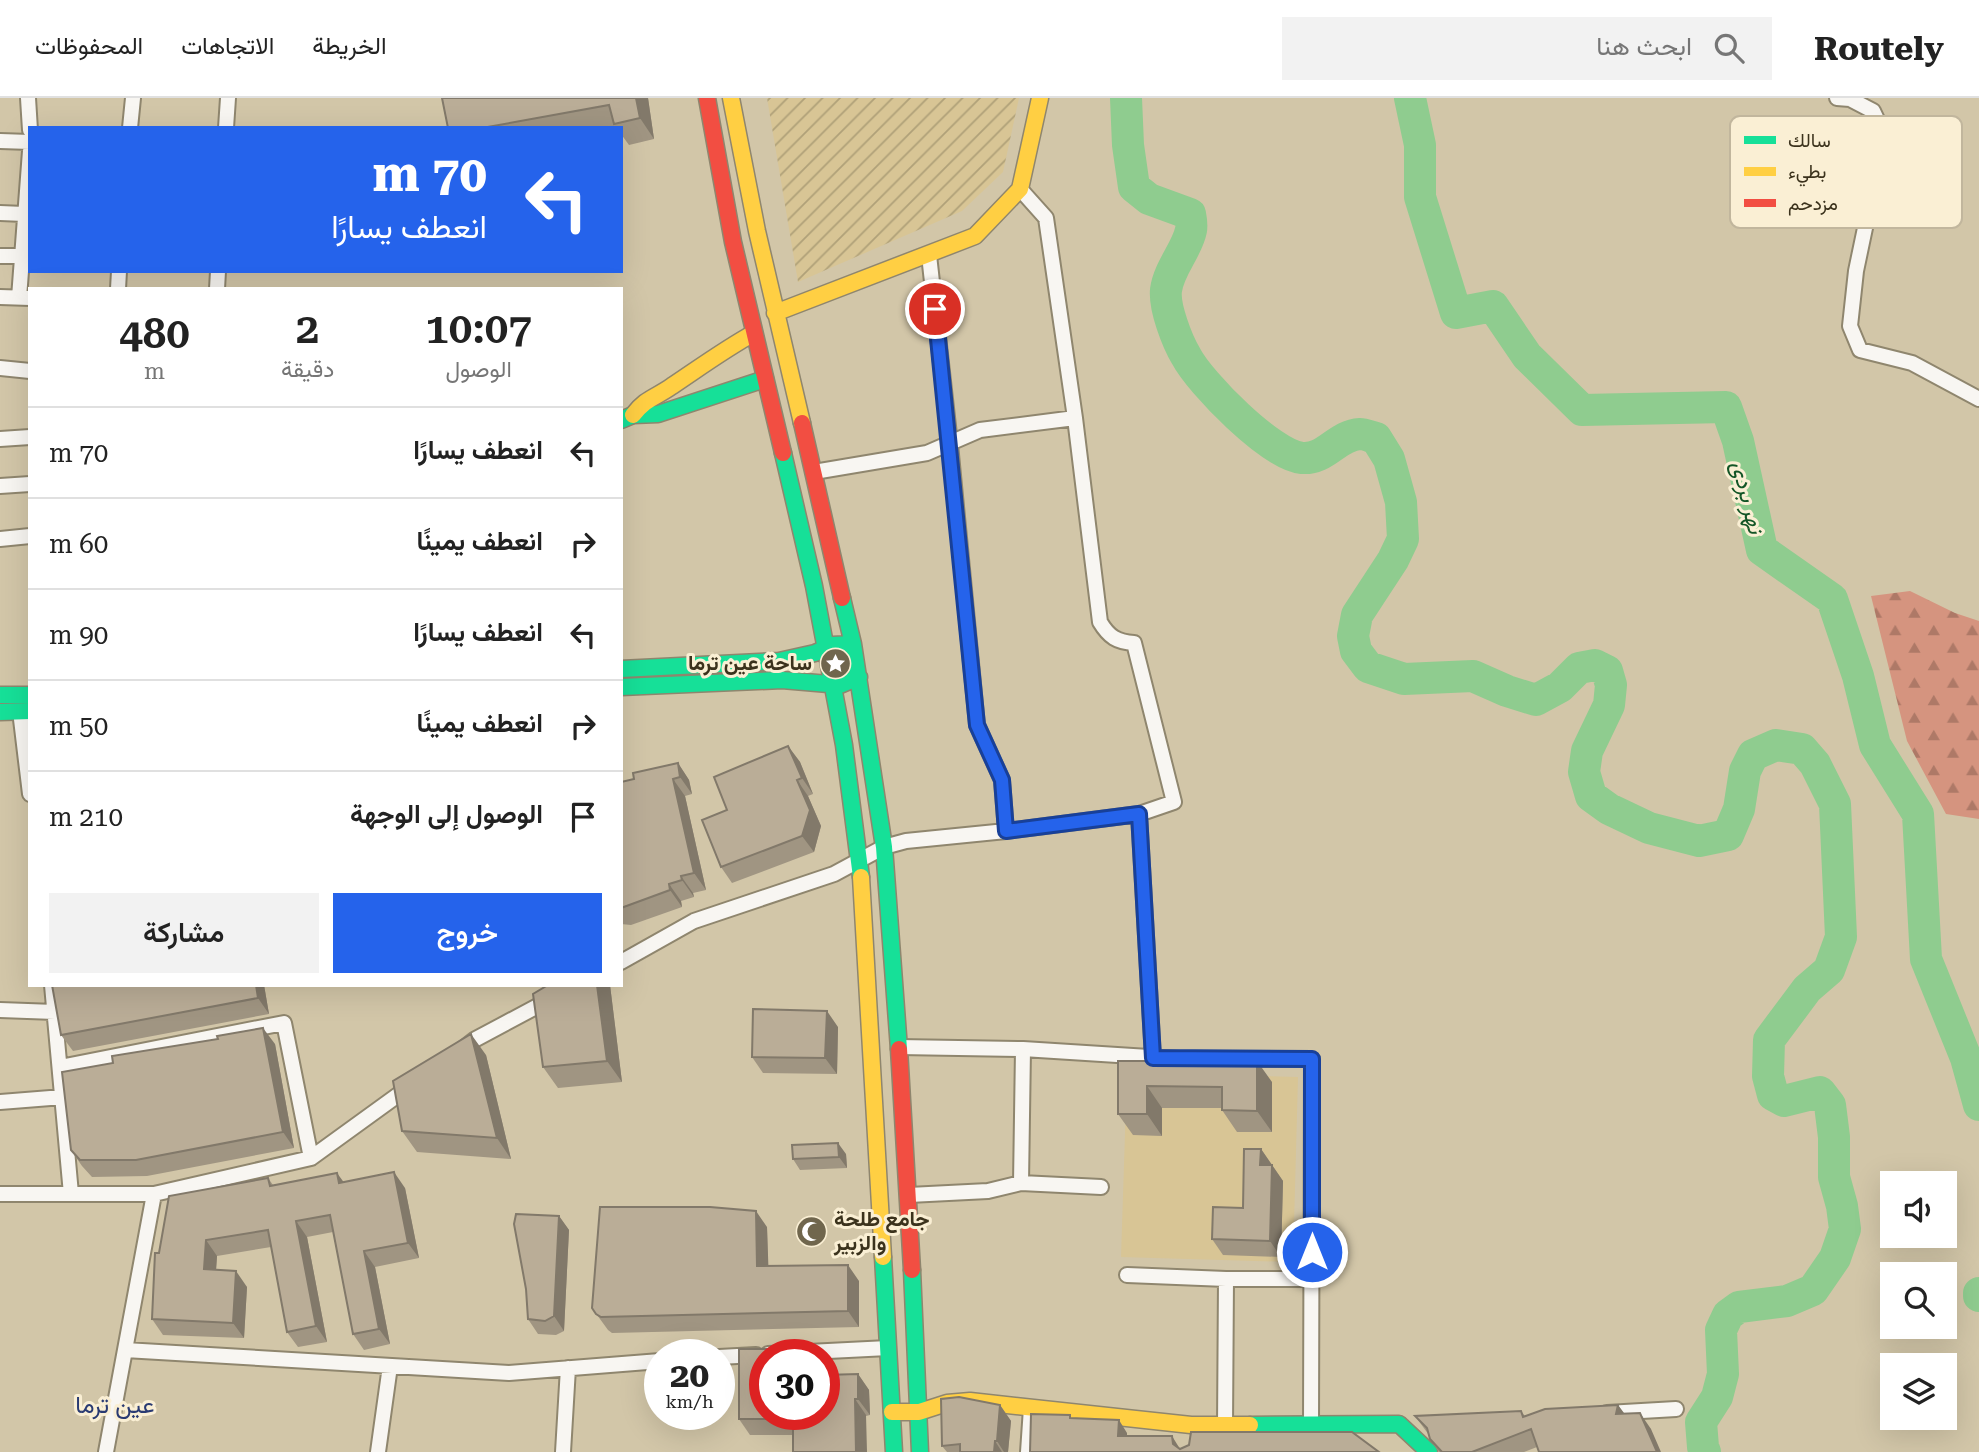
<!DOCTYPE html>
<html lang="ar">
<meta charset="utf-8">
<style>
:root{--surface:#fff;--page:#f2f2f2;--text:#222;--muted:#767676;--line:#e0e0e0;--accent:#2563eb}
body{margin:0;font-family:"Roboto Serif",Vazirmatn,serif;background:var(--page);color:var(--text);direction:rtl;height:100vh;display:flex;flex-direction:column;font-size:26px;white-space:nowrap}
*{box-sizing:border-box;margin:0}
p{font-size:23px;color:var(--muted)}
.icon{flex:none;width:38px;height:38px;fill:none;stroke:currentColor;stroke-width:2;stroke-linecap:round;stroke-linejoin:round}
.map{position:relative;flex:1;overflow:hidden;direction:ltr}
.drawer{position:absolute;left:28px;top:189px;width:595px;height:700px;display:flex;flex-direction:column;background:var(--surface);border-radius:0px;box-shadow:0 7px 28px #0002;direction:rtl}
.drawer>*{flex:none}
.banner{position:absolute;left:28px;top:28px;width:595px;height:147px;border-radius:0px;box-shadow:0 7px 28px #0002;direction:rtl;background:#2563eb;color:#fff;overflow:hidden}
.tools{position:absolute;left:1880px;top:1073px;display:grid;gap:14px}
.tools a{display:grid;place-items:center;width:77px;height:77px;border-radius:0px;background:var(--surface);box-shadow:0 7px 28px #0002;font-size:35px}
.speed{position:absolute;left:644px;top:1241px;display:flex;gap:14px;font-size:35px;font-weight:700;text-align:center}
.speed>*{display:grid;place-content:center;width:91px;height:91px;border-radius:50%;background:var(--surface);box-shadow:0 7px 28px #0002;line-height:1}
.speed small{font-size:18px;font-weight:400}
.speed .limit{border:10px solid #d22;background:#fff;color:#111}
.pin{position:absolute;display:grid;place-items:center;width:60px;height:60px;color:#fff;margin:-30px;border:4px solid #fff;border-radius:50%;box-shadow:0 2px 7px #0007}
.me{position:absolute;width:77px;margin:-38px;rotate:0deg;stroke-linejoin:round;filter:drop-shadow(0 0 5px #0008)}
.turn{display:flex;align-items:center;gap:24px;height:147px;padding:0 21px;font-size:32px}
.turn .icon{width:91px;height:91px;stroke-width:2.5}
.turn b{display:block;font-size:49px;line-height:60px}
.eta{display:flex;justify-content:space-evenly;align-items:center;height:119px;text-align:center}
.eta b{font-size:42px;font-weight:600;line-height:49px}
.action{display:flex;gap:14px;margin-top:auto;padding:14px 21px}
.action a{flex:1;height:80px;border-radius:0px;background:var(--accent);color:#fff;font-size:28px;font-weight:600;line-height:80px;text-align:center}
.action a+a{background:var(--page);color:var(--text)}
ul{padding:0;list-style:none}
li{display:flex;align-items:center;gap:21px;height:91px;padding:0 21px;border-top:2px solid var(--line)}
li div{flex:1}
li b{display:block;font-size:26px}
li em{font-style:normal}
header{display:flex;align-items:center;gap:42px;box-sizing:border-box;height:98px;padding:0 35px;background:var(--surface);border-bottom:2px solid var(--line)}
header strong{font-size:33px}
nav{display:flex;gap:38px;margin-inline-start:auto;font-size:24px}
.search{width:490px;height:63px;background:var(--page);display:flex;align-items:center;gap:18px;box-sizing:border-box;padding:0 24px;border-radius:0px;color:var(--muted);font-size:26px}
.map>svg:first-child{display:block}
.built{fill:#d8c595}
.industrial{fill:url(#industrial-furrows)}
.forest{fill:url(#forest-firs)}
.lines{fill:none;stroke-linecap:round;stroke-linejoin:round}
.river{stroke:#8fcc8f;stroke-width:32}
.street-casing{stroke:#8f866e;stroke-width:18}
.fast-casing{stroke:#8f866e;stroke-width:19}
.slow-casing{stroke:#8f866e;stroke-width:19}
.jam-casing{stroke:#8f866e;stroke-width:19}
.street{stroke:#f8f6f2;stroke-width:14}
.fast{stroke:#16e098;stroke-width:16}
.slow{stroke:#ffcf43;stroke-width:16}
.jam{stroke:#f24e42;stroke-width:16}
.wall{fill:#a09582}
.shaded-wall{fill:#82796a}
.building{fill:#baad97;stroke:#82796a;stroke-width:2}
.route-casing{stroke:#184099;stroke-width:18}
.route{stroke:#2563eb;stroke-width:12}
.labels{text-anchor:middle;stroke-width:6;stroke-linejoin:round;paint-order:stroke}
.poi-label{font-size:21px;font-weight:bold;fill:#3b321c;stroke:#faefd4;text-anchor:end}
.water-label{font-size:23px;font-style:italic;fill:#135526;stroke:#faefd4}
.quarter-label{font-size:24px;fill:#293a72;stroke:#faefd4}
.key{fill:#faefd4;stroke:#c1b69d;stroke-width:2}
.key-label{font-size:19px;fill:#3b321c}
</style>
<header>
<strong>Routely</strong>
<div class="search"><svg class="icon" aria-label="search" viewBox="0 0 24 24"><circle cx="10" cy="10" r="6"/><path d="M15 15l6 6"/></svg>ابحث هنا</div>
<nav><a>الخريطة</a><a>الاتجاهات</a><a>المحفوظات</a></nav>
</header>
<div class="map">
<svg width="1979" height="1354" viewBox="0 0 1979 1354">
<defs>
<pattern id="industrial-furrows" width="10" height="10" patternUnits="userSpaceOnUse" patternTransform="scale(1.75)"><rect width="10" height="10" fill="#d8c595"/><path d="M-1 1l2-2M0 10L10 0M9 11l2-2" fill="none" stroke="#b0a179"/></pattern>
<pattern id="forest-firs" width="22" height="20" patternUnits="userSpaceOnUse" patternTransform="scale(1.75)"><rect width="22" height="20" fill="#d5947f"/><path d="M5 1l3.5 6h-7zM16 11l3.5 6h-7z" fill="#ae7967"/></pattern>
</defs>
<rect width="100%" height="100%" fill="#d2c6a8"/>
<path class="built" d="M1127 974 1298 979 1293 1164 1121 1159Z"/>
<path class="industrial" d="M767 0H1019L1003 74 962 113 798 184Z"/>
<path class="forest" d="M1910 493 1955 515 1979 523V721L1946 716 1907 643 1871 498Z"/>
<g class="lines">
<path class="river" d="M1126 0 1128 47 1134 89 1149 101 1190 116C1191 121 1192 127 1191 132 1187 152 1169 170 1166 192 1164 209 1177 243 1186 258 1200 285 1271 357 1302 360 1326 362 1337 337 1360 336 1365 336 1371 339 1376 340L1389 361 1401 404 1403 441 1393 462 1357 517 1353 538 1356 553 1368 569 1404 581 1473 578 1507 593 1536 602 1560 589 1579 570 1595 567 1607 573 1611 587 1609 607 1587 653 1584 674 1591 698 1609 711 1649 730 1699 743 1728 737 1739 711 1745 673 1753 657 1776 647 1802 651 1815 666 1835 706 1841 839 1829 872 1807 891 1769 942 1768 978 1773 997 1784 1003 1820 994 1830 1007 1834 1039V1079L1842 1108 1845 1131 1835 1160 1813 1192 1787 1203 1739 1209 1728 1217 1721 1232 1723 1276 1717 1299 1701 1324 1703 1349 1705 1354
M1410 0 1420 47V99L1456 215 1493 208 1527 258 1582 312 1726 309 1738 343 1762 452 1832 501 1858 578 1875 647 1918 716 1926 861 1966 960 1979 1007
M1979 1195V1198"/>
<defs>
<path id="street" d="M28 0 30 32
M1837 0 1850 1 1873 13 1882 32 1878 68 1856 173 1850 228 1860 252 1912 265 1979 301
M130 30 133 0
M226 30 228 0
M0 43 30 44
M0 115 24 116
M929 157 950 346 977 627 1002 682 1006 733
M0 158H22
M118 191 119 173
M217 191 218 173
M0 199 30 200
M19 200 30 53
M0 270 30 273
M0 341 30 339
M814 374 927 355 980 332 1075 320
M0 388 30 386
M0 441 30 438
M20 613 30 696
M1139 716 1153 959
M621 864 694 823 834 776 884 749 906 743 1006 733 1139 716 1174 704 1134 545C1117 544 1109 539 1100 524L1075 320 1046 120 1020 91
M52 887 71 1096
M0 912 55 914
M899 949 1023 951 1180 961H1312L1311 1328
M460 953 474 942 577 887
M60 969 284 925 311 1060
M0 1004 63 999
M1021 1085 1023 951
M0 1096H154L311 1060 409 989
M909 1097 988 1093 1021 1085 1101 1089
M1127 1177 1226 1181H1312
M125 1252 509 1275 660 1263
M768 1256 888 1250
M719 1259 756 1257
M1607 1315 1676 1311
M1225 1328 1226 1181
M106 1354 154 1096
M378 1354 390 1268
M563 1354 568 1270
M1028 1354 1031 1310"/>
<path id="fast" d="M621 322 633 317 658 316 765 281
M783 355 814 488 844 647 861 779
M842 500 853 546 884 749 899 951
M621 571 779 563 815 555 833 547 853 546
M621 589 782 582 840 587 859 579
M0 597H30
M0 614 30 613
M883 1159 894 1354
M912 1172 920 1354
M1250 1327 1399 1326 1429 1354"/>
<path id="slow" d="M731 0 757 133 802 325
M775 215 975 138 1020 91 1040 0
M633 317C646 300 655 300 672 288 699 270 725 251 754 235
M861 779 883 1159
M892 1314H919L947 1305 970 1303 1191 1327H1250"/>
<path id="jam" d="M707 0 733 144 783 355
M802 325 842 500
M899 951 912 1172"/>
</defs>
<use href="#street" class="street-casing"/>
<use href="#fast" class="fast-casing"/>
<use href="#slow" class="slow-casing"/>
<use href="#jam" class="jam-casing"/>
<use href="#street" class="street"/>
<use href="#fast" class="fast"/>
<use href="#slow" class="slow"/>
<use href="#jam" class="jam"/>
</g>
<path class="wall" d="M442 0H648L654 41 629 47 621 36V30H448Z
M788 648 800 664 813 696 808 698 821 728 814 754 732 785 721 769 727 712Z
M678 665 689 682 692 696 685 698 706 792 693 795 694 799 681 803 682 809 631 827 621 826V684L634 681Z
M264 887 269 916 73 953 61 937Z
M548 887H610L622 984 558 990 543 969Z
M838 929 837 976 763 975 752 959Z
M275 946 294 1050 147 1078 92 1079 82 1068 71 1052Z
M486 957 511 1061 417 1054 402 1033Z
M1118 963 1272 984V1034H1237L1222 1012V1010H1162V1038L1133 1037 1118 1016Z
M1261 1051 1283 1083 1281 1159 1223 1157 1212 1141 1243 1110Z
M846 1056 847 1070 800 1072 793 1061Z
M268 1080 273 1087 344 1084 405 1090 419 1160 375 1169 390 1246 364 1252 353 1236 333 1134 307 1139 327 1244 298 1249 287 1234 271 1149 217 1158 216 1172 247 1189 244 1240 163 1237 152 1221 159 1155Z
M559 1118 569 1132 564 1233 556 1237 538 1236 528 1221Z
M767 1129 768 1168 859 1183V1229L612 1235 608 1232 592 1210Z
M858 1276 869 1292 870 1317 793 1337H750L739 1321 765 1316Z
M1000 1307 1011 1323 1008 1354H947L942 1348Z
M1618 1307 1624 1316 1651 1331 1537 1349 1524 1354H1439L1430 1341 1429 1337 1415 1318 1521 1313 1525 1318Z"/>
<path class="shaded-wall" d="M636 0H648L654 41 640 20Z
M788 648 800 664 813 696 802 680Z
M678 665 689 682 692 696 680 679Z
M673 681 685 698 706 792 694 775Z
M797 682 808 698 821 728 814 754 802 738Z
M681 778 693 795 694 799 682 782Z
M669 786 681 803 682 809 670 792Z
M256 887H264L269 916 258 900Z
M597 887H610L622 984 607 963Z
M827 913 838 929 837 976 825 960Z
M263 930 275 946 294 1050 283 1034Z
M471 936 486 957 511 1061 497 1040Z
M1257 963 1272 984V1034L1257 1013Z
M1147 988 1162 1010V1038L1147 1016Z
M838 1045 846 1056 847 1070 839 1059Z
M1261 1051 1272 1067H1260Z
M1272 1067 1283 1083 1281 1159 1270 1143Z
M394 1074 405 1090 419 1160 408 1145Z
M337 1075 348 1090 339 1085Z
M756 1113 767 1129 769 1185 757 1168Z
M559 1118 569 1132 564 1233 554 1218Z
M296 1123 307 1139 327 1244 316 1228Z
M206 1142 217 1158 215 1187 204 1171Z
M364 1153 375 1169 390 1246 379 1231Z
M848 1167 859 1183V1229L848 1213Z
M236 1173 247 1189 244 1240 233 1225Z
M858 1276 869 1292 870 1317 858 1301Z
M855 1301 866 1317 867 1354H856Z
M1000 1307 1011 1323 1008 1354H1004L997 1343Z
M1618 1307 1630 1323 1616 1316Z
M1640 1315 1651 1331 1661 1354H1657Z
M1119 1322 1127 1335V1351L1118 1338Z
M1172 1338 1180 1351 1173 1346Z
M995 1343 1002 1354H994Z"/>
<path class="building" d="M442 0H636L640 20 614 26 609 7 482 30H448Z
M788 648 802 680 797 682 810 712 802 738 721 769 702 722 727 712 714 679Z
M678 665 680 679 673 681 694 775 681 778 682 782 669 786 670 792 621 810V684L634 681 633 675Z
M52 887H256L258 900 61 937Z
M548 887H597L607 963 543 969 533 896Z
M753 911 827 913 825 960 752 959Z
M263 930 283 1034 136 1062H80L71 1052 62 974 113 965 112 958 218 941 217 938Z
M471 936 497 1040 402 1033 393 983Z
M1118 963H1257V1013L1222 1012V989L1147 988V1016H1118Z
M838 1045 839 1059 793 1061 792 1047Z
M1244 1051H1261L1260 1067H1272L1270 1143 1212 1141 1213 1109 1243 1110Z
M394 1074 408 1145 364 1153 379 1231 353 1236 330 1117 296 1123 316 1228 287 1234 268 1132 206 1142 204 1171 236 1173 233 1225 152 1221 155 1155H159L169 1098 268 1080 270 1088 337 1075 339 1085Z
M600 1109H710L756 1113 757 1168 848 1167V1213L601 1219 596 1216 592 1210Z
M516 1116 559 1118 554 1218 545 1223 528 1221 526 1191 514 1126Z
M739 1251H776V1256H765V1316H824V1277L858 1276V1301H855L856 1354H793V1321H739Z
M959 1299 1000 1307 997 1343H995L994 1354H960V1346L942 1348 941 1301Z
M1618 1307 1616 1316 1640 1315 1657 1354H1539L1531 1331 1472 1354H1442L1430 1341 1427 1330 1415 1318 1521 1313 1523 1319 1545 1311Z
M1031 1316 1070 1317V1320L1119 1322 1118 1338H1172L1173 1346 1180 1351 1189 1347 1191 1334H1352L1379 1354H1030Z"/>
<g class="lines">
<defs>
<path id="route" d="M935 211 977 627 1002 682 1006 733 1139 716 1153 960 1312 961V1154"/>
</defs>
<use href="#route" class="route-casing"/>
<use href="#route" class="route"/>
</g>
<defs>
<symbol id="sight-disc" viewBox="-11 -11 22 22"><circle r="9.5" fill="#70664d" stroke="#faefd4"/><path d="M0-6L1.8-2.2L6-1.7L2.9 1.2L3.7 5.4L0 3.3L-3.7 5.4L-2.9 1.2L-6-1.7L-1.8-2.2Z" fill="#fff"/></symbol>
<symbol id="mosque-disc" viewBox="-11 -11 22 22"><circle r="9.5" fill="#70664d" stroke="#faefd4"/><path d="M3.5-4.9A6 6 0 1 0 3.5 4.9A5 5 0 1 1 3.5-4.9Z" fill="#fff"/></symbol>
</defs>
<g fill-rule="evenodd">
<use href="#sight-disc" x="818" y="548" width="35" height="35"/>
<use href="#mosque-disc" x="794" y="1116" width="35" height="35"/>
</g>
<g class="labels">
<g class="poi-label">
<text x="812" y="572">ساحة عين ترما</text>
<text x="834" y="1128" text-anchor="start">جامع طلحة<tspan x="834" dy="24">والزبير</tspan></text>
</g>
<g class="water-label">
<text transform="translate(1748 399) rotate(76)" y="8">نهر بردى</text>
</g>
<g class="quarter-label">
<text x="115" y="1315">عين ترما</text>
</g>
</g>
<rect x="1730" y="18" width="232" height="112" rx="10" class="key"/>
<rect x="1744" y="38" width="32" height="8" fill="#16e098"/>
<rect x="1744" y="69" width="32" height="9" fill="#ffcf43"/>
<rect x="1744" y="101" width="32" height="8" fill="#f24e42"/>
<g class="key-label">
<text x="1788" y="49">سالك</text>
<text x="1788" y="80">بطيء</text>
<text x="1788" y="112">مزدحم</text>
</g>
</svg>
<div class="tools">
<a><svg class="icon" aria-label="sound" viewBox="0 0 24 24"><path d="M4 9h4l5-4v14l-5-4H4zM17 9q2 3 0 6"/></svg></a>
<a><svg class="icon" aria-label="search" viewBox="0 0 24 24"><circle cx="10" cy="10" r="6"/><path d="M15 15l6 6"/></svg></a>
<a><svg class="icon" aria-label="layers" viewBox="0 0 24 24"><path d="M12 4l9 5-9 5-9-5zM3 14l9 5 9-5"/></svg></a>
</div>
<div class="speed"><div>20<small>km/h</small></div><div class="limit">30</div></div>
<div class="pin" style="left:935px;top:211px;background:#d93025"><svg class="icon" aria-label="arrive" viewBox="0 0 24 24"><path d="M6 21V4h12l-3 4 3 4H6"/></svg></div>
<svg class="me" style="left:1312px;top:1154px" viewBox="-20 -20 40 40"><circle r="17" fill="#2563eb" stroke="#fff" stroke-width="3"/><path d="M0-11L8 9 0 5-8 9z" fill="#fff"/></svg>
<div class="banner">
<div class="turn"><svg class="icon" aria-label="left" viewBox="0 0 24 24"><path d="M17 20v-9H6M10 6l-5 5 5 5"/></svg><div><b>70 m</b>انعطف يسارًا</div></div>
</div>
<section class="drawer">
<div class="eta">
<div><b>10:07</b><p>الوصول</p></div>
<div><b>2</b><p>دقيقة</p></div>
<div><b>480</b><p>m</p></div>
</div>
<ul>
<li><svg class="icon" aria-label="left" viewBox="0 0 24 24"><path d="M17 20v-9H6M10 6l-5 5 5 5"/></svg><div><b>انعطف يسارًا</b></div><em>70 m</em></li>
<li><svg class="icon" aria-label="right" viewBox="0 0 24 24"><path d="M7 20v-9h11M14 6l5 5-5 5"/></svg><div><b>انعطف يمينًا</b></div><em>60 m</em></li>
<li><svg class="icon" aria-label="left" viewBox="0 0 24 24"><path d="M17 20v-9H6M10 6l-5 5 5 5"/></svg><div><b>انعطف يسارًا</b></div><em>90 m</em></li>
<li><svg class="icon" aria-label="right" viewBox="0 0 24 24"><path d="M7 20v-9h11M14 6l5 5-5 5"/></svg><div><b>انعطف يمينًا</b></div><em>50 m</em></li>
<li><svg class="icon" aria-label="arrive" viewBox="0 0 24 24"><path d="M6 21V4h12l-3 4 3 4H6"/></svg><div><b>الوصول إلى الوجهة</b></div><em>210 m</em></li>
</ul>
<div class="action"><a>خروج</a><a>مشاركة</a></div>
</section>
</div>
